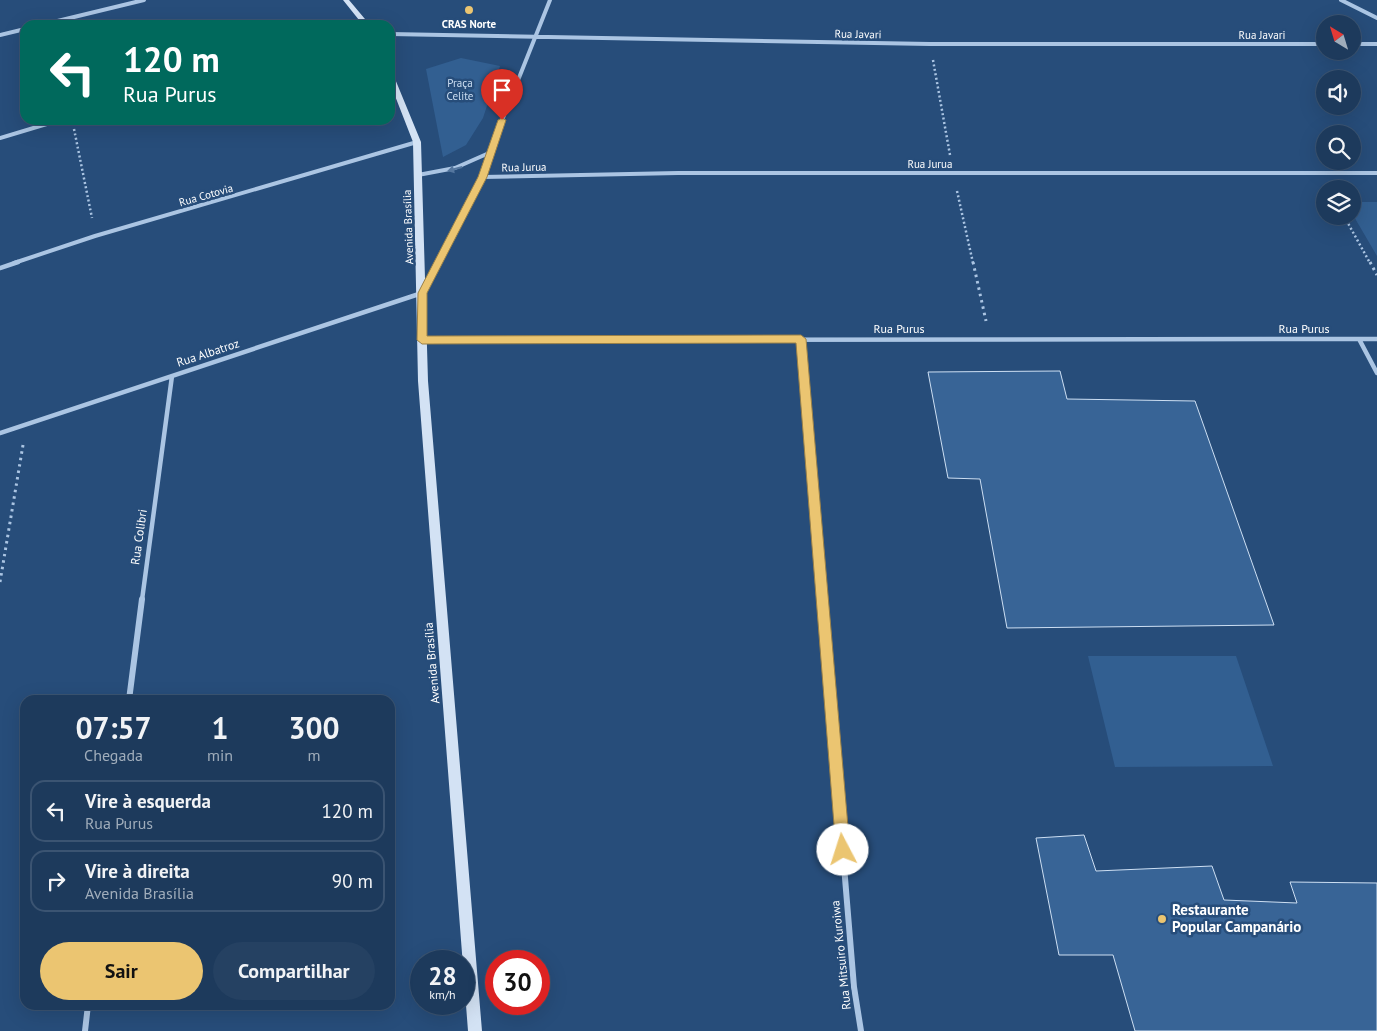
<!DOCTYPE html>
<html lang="pt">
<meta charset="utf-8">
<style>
:root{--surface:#1d3a5c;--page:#254162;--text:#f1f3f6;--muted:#a0adbb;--line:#3b5472;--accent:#ebc571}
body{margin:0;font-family:"PT Sans",sans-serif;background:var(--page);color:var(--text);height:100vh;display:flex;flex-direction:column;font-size:19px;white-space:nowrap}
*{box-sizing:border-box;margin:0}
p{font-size:16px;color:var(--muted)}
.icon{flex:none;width:28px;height:28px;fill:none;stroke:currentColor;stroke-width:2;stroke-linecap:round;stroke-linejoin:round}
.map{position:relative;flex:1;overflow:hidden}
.panel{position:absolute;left:20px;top:695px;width:375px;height:315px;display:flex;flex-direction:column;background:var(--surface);border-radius:15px;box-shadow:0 5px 20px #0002,0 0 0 1px var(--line)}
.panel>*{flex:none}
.top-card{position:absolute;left:20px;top:20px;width:375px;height:105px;border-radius:15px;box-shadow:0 5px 20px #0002,0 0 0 1px var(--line);background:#00695c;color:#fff;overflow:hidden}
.needle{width:32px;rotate:322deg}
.fabs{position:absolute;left:1316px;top:15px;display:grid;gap:10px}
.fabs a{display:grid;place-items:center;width:45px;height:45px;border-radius:50%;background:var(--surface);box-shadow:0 5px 20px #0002,0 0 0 1px var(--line);font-size:25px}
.speed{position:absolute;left:410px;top:950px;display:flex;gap:10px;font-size:25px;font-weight:700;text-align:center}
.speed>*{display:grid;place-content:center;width:65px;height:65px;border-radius:50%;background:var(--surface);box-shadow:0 5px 20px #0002,0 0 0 1px var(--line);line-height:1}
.speed small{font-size:12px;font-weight:400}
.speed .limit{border:8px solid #d22;background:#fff;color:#111}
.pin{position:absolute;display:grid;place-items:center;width:42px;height:42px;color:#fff;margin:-51px -21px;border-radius:50% 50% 50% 0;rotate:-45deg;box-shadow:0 0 5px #0007}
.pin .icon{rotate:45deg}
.me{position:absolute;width:55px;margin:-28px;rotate:355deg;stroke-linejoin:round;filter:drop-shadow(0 0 4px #0008)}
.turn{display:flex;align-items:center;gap:18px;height:105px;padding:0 20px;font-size:22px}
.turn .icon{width:65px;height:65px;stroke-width:2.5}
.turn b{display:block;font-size:35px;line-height:42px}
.eta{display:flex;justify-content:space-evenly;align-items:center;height:85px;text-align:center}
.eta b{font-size:30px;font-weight:600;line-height:35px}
.cta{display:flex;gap:10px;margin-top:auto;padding:10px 20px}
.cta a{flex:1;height:58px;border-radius:30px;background:var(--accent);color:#111;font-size:20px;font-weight:600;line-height:58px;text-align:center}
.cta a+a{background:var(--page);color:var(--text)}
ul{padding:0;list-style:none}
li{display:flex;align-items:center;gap:15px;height:62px;margin:0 10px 8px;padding:0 10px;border:2px solid var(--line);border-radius:15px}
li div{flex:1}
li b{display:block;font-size:19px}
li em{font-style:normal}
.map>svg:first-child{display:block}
.green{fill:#325f91}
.building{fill:#386496;stroke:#cddff3}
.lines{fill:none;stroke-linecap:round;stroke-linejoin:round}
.path-far1{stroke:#abc5e3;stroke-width:2.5;stroke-dasharray:2 2.5;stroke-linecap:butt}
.path{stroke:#abc5e3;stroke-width:3;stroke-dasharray:2.5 4;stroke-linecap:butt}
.street-far2{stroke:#abc5e3;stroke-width:4}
.street-far1{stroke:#abc5e3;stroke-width:4.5}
.street{stroke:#abc5e3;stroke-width:6}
.secondary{fill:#d3e2f4;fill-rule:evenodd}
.oneway{fill:#55779f}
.route{fill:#ebc571;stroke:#998049}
.poi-dot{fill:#ebc571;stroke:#274d7a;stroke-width:2}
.labels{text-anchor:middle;stroke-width:5;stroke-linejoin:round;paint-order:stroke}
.far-poi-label{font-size:11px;font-weight:bold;fill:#fff;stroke:#274d7a}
.far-street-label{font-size:11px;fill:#fff;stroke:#274d7a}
.far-park-label{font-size:11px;fill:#cddff3;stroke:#274d7a}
.street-label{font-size:12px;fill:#fff;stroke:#274d7a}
.near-poi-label{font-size:15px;font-weight:bold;fill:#fff;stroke:#274d7a;text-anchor:start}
</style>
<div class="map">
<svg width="1377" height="1031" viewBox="0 0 1377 1031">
<rect width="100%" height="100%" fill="#274d7a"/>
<path class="green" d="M461 58 500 66 483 118 466 145 443 157 426 69Z
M1352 202H1377V256L1353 215Z
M1088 656H1236L1273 766 1115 767Z"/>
<path class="building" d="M1060 371 1067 399 1195 401 1274 625 1007 628 980 479 948 478 928 372Z
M1084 835 1096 871 1212 866 1224 900 1297 903 1290 882 1377 883V1031H1135L1113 955H1059L1036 838Z"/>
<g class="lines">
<path class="path-far1" d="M933 60 950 155
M74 129 92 218
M957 191 973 263
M1344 216 1370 263"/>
<path class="path" d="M973 262 986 321
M1370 262 1377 275
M0 582 23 445"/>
<path class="street-far2" d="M1341 0 1377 18
M41 25 144 0
M390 34 930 44H1325
M0 35 25 29
M1352 44H1377
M0 138 60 120
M418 175 455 168 489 153
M482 177 678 173H1377
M14 263 95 236 417 142
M437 263 482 177 489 153 550 0"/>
<path class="street-far1" d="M0 268 18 262
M801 339 822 600
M1359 339 1377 373
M422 340 1377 339
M0 433 422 293 438 262
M142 600 172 376"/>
<path class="street" d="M822 599 854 987 861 1031
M129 700 142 599
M85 1031 88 1005"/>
<path class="secondary" d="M343 0H349L370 25H363Z
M390 72 393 74 421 142 428 381 482 1031H468L418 381 413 142 390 83Z"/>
</g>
<defs><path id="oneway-solid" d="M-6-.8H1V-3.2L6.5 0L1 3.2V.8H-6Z" transform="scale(1.25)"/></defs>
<use class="oneway" href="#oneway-solid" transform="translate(455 169) rotate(165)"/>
<path class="route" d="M502 118 506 120 487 177 427 293V336L801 335 806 339 850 850 848 854 843 857 838 854 836 850 796 343 422 344 417 340 418 293 478 177 498 120Z"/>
<g class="poi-dot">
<circle cx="469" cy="10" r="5"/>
<circle cx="1162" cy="919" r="5"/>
</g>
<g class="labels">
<g class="far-poi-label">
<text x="469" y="28">CRAS Norte</text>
</g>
<g class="far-street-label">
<text transform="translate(858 34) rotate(1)" y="4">Rua Javari</text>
<text x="1262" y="39">Rua Javari</text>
<text x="930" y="168">Rua Jurua</text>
<text transform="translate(524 167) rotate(-1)" y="4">Rua Jurua</text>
<text transform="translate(206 195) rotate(-16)" y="4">Rua Cotovia</text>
<text transform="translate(408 227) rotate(-92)" y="4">Avenida Brasília</text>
</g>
<g class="far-park-label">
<text x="460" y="87">Praça<tspan x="460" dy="13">Celite</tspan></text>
</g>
<g class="street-label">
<text x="899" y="333">Rua Purus</text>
<text x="1304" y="333">Rua Purus</text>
<text transform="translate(208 353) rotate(-18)" y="4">Rua Albatroz</text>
<text transform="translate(139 537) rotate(-82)" y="4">Rua Colibri</text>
<text transform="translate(432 663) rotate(-95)" y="4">Avenida Brasília</text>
<text transform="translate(841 955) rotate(-96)" y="4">Rua Mitsuiro Kuroiwa</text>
</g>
<g class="near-poi-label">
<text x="1172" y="915">Restaurante<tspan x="1172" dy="17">Popular Campanário</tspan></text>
</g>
</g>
</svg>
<div class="fabs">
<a><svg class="needle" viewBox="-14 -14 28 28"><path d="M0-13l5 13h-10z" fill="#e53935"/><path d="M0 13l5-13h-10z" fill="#a0adbb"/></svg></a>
<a><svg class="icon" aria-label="sound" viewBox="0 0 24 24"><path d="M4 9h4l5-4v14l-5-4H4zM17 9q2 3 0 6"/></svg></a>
<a><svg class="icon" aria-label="search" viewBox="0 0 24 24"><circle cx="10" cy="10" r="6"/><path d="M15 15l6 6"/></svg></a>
<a><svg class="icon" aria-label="layers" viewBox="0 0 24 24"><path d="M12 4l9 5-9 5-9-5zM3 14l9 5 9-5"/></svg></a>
</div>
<div class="speed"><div>28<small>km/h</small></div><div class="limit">30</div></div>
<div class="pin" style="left:502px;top:120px;background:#d93025"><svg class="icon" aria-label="arrive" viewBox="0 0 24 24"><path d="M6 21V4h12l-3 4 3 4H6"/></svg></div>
<svg class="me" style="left:843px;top:850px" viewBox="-20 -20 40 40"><circle r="19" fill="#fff"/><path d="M0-13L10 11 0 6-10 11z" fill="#ebc571"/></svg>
<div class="top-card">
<div class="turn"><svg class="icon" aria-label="left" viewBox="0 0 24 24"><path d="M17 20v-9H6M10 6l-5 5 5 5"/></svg><div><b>120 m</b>Rua Purus</div></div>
</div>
<section class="panel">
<div class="eta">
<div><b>07:57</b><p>Chegada</p></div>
<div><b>1</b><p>min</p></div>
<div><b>300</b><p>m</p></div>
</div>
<ul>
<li><svg class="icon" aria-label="left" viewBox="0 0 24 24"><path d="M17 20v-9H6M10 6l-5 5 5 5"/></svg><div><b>Vire à esquerda</b><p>Rua Purus</p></div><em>120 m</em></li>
<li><svg class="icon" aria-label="right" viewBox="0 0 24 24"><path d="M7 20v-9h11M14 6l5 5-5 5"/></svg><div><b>Vire à direita</b><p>Avenida Brasília</p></div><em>90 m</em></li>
</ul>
<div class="cta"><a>Sair</a><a>Compartilhar</a></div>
</section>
</div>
